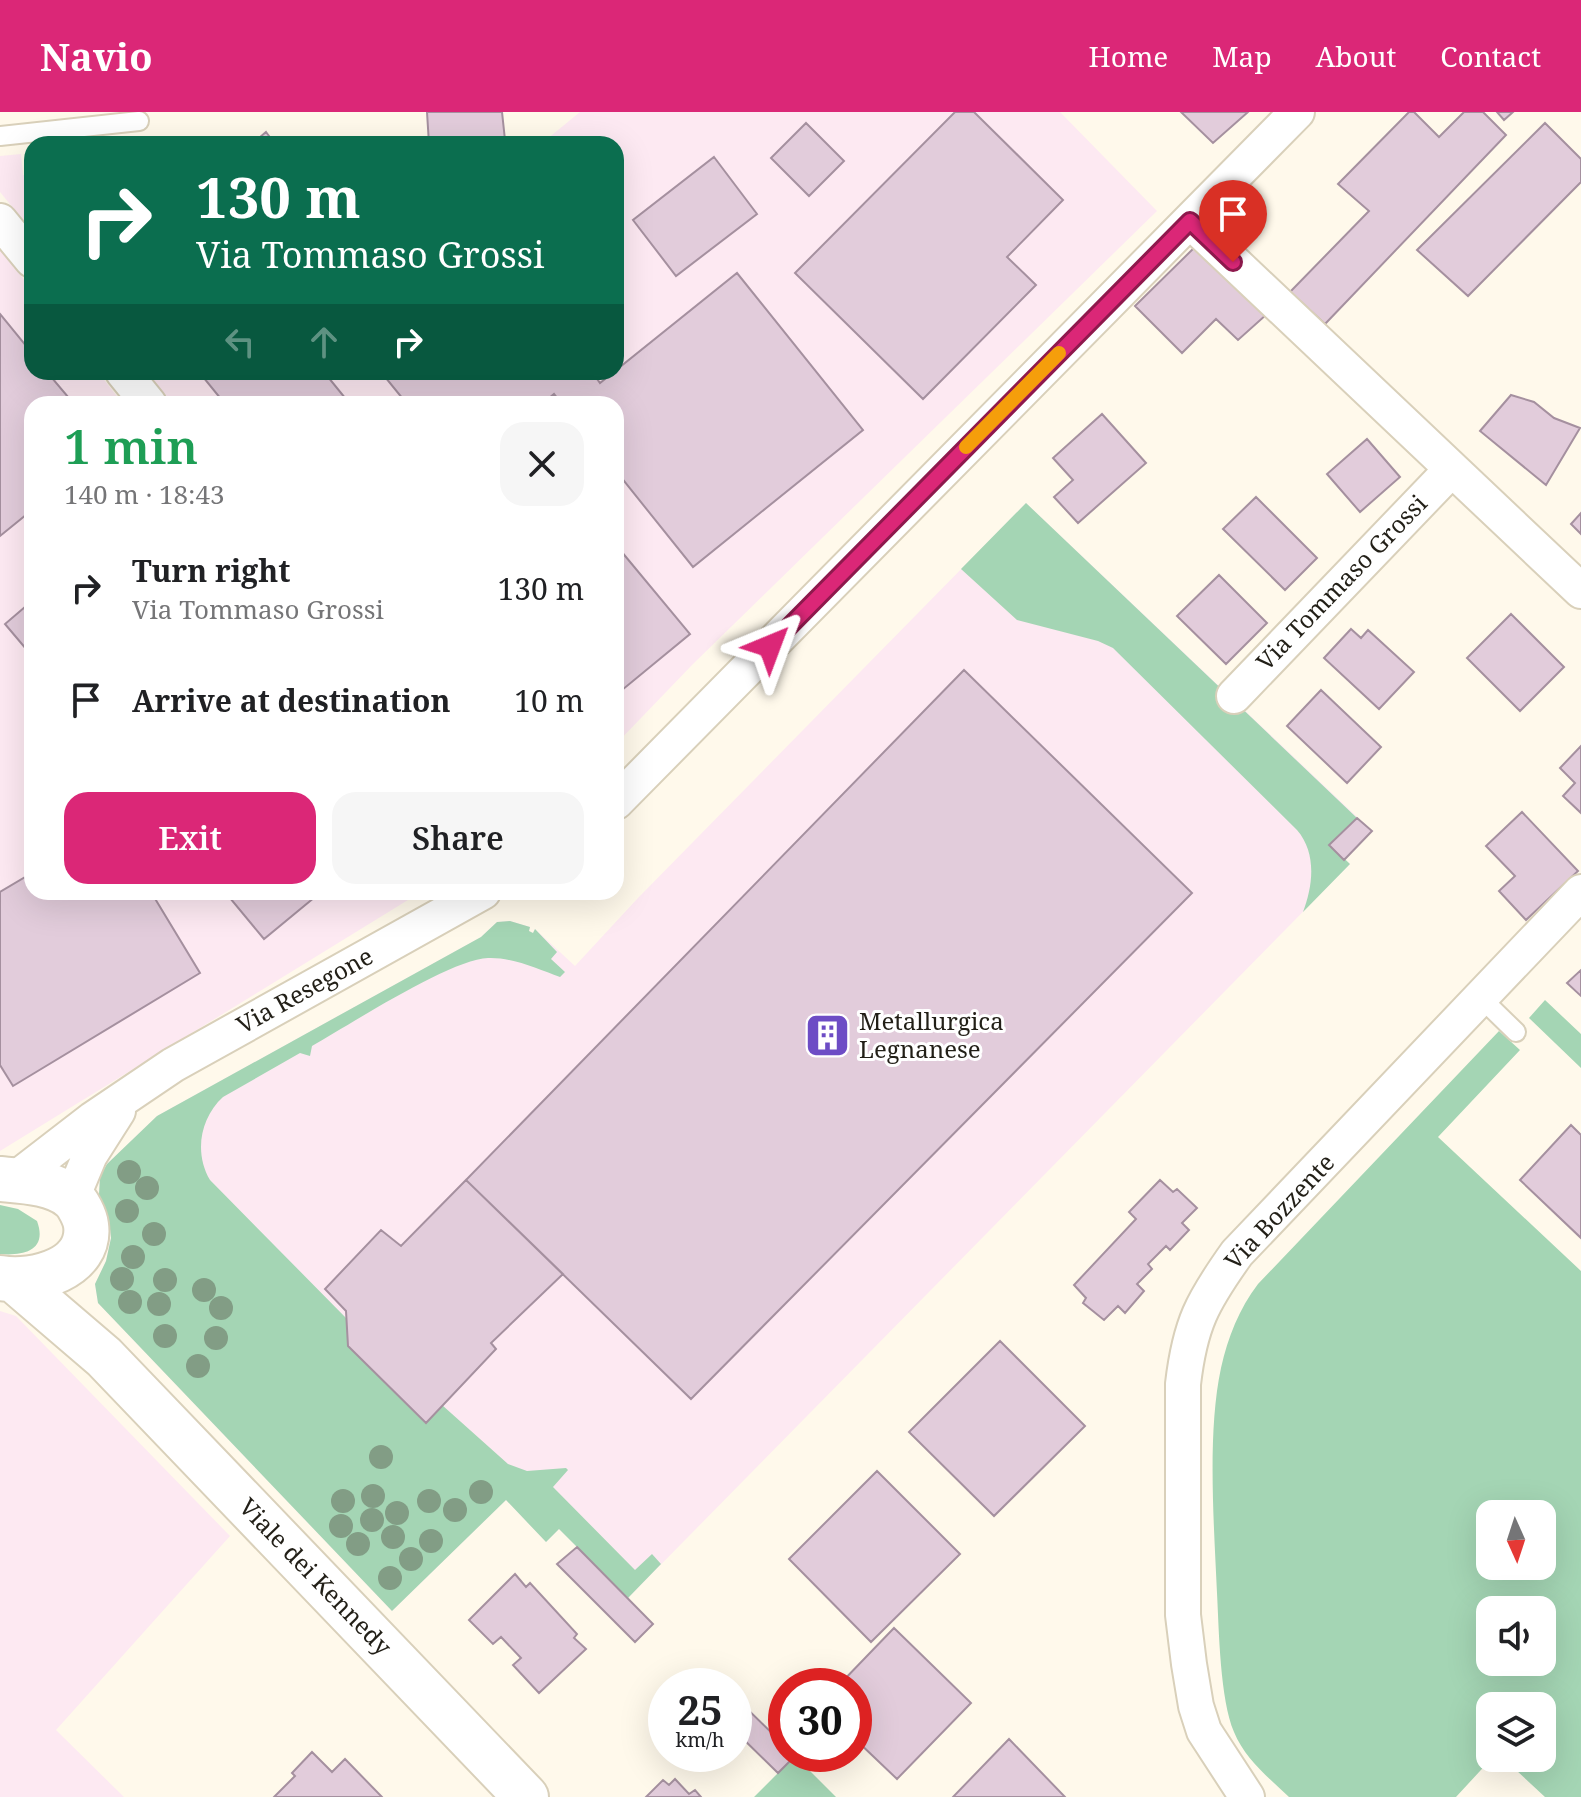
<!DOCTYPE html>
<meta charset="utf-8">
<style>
:root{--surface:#fff;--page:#f6f6f6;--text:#202124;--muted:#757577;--accent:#db2777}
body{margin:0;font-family:"Noto Serif",serif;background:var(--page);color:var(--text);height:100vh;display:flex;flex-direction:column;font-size:30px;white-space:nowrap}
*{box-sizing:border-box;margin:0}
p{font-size:26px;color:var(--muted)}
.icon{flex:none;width:44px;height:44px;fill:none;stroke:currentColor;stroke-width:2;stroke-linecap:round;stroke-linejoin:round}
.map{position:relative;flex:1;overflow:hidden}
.panel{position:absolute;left:24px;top:284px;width:600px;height:504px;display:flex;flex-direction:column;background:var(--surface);border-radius:24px;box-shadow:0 8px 32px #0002}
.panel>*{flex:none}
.banner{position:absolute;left:24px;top:24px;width:600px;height:244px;border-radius:24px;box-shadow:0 8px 32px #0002;background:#0b6e4f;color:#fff;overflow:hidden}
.needle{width:52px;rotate:177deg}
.controls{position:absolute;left:1476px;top:1388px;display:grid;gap:16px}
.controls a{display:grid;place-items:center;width:80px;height:80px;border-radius:16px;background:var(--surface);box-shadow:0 8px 32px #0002;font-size:40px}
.speed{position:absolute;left:648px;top:1556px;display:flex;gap:16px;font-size:40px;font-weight:700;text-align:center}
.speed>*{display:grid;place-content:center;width:104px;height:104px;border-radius:50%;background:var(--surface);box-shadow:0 8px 32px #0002;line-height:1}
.speed small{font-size:20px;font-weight:400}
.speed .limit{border:12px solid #d22;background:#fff;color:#111}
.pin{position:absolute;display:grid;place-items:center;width:68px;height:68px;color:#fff;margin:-82px -34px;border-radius:50% 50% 50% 0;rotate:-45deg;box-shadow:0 0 8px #0007}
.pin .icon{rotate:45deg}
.me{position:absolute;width:88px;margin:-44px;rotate:44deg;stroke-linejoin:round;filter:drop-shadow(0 0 6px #0008)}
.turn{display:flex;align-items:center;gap:28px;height:168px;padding:0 40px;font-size:36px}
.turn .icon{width:104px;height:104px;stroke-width:2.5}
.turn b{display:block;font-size:56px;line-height:68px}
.lanes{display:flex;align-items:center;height:76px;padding:0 40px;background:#0003;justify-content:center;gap:40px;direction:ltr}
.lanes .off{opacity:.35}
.round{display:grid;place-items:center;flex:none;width:84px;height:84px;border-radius:24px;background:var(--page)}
.summary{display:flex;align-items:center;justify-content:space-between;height:136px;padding:0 40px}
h1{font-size:48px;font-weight:600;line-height:60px;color:#1e9e55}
.cta{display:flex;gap:16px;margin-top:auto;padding:16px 40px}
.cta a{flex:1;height:92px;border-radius:24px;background:var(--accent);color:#fff;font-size:32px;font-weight:600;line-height:92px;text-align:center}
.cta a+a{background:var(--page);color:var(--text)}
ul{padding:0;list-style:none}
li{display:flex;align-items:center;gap:24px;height:112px;padding:0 40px}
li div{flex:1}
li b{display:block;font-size:30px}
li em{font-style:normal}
header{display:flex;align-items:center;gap:48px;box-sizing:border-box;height:112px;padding:0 40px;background:var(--accent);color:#fff}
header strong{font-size:38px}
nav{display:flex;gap:44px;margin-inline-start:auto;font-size:28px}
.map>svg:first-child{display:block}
.industrial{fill:#fde9f2}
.green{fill:#a4d5b4;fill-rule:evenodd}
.building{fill:#e2ccdb;stroke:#a5909f;stroke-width:2}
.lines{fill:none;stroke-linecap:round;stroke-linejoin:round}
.service-casing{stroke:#d9d0ba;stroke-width:22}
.minor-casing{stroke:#d9d0ba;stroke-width:38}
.tertiary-casing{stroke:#d9d0ba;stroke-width:48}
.service{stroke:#fff;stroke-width:18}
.minor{stroke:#fff;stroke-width:34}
.tertiary{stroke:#fff;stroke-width:44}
.tree{fill:#829d85}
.route-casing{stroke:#8e194d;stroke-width:20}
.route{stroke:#db2777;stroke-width:14}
.slow{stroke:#f59e0b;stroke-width:14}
.labels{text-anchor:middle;stroke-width:6;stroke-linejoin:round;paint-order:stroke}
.street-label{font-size:24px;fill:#221f17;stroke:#fff}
.poi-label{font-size:24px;fill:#221f17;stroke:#fff;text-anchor:start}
</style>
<header>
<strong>Navio</strong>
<nav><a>Home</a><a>Map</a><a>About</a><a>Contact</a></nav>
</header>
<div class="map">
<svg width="1581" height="1685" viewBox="0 0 1581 1685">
<rect width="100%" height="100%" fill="#fff9eb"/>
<path class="industrial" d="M580 0H1060L1157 99 693 552 616 632V292H173L147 260H616V32H541Z
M21 42 23 63H32V119L0 80V44Z
M0 137 32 178V260H98L123 292H32V780H421L0 1039Z
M1026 391 1372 719 1344 747 1350 752 628 1486 559 1417 546 1430 506 1388 392 1499 98 1191 95 1172 106 1149 111 1126 109 1108 99 1083 100 1064 107 1052 157 1004 481 825 497 810 510 809 530 815 529 819 533 821 535 817 575 854 637 787Z
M0 1199 16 1204 230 1424 56 1618 124 1685H0Z"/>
<path class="green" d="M1026 391 1357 706 1330 733 1350 752 1303 800C1313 774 1317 741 1297 718L1113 536 1098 529 1017 508 961 457Z
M510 809 530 815 529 819 533 821 535 817 557 840 551 847 565 860 560 865C538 857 512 845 488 846 451 847 349 913 312 934L310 944 300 941 223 985C200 1006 194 1041 210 1068L347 1207 348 1234 425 1311 442 1293 508 1352 527 1359 566 1356 568 1358 553 1375 635 1458 652 1442 661 1452 628 1486 559 1417 546 1430 506 1388 392 1499 98 1191 95 1172 106 1149 111 1126 109 1108 99 1083 100 1064 107 1052 157 1004 481 825 497 810Z
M1545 888 1581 922V956L1529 906Z
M1499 919 1520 938 1438 1025 1581 1159V1685H1545L1503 1646H1542V1594H1490V1646H1492L1456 1685H1289C1269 1666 1245 1647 1234 1620 1220 1587 1219 1519 1217 1481 1214 1413 1207 1321 1221 1256 1228 1225 1239 1197 1258 1172ZM1542 1402V1454H1490V1402ZM1542 1498V1550H1490V1498Z
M0 1093 18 1097 37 1109C48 1139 23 1144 0 1142Z
M795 1644 836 1685H754Z"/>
<path class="building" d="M427 0H502L505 28 429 32Z
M955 0H974L1063 88 1007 145 1036 173 923 287 795 161Z
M1181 0H1248L1213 31Z
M1409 0H1414L1439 25 1464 0H1483L1506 23 1325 212 1290 180 1369 99 1338 72Z
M1497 0H1513L1504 8Z
M806 11 844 49 809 84 771 46Z
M1545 11 1581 47V70L1468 184 1417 138Z
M266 20 275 32H252Z
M714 45 757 102 676 164 633 108Z
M1197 133 1267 202 1238 228 1216 207 1182 241 1135 194Z
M737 161 863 318 693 455 616 359V292H562L554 282 542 292H407L381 260H592L600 271Z
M0 202 32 241V260H47L74 292H32V398L0 424Z
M199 260H324L350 292H225Z
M1511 283 1534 290 1554 306 1580 316 1546 373 1480 319Z
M1102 302 1146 351 1078 411 1054 385 1073 368 1053 346Z
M1367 327 1400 365 1360 400 1327 362Z
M1256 385 1317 446 1285 478 1223 417Z
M1581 401V422L1571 412Z
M616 433 690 522 616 583Z
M1219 463 1267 511 1226 552 1177 504Z
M32 489V544L5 512Z
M1511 502 1564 555 1520 599 1467 546Z
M1351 517 1361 526 1368 518 1414 560 1379 597 1324 546Z
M964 558 1192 781 691 1287 466 1068Z
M1321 578 1381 635 1347 671 1287 614Z
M1581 634V701L1563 684 1575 671 1560 656Z
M1522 700 1578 759 1526 808 1499 779 1515 764 1486 734Z
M1357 706 1372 719 1344 748 1329 733Z
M32 761V780H151L200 861 13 974 0 953V780Z
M225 780H321L264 827Z
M1581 858V884L1567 871Z
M1571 1013 1581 1023V1126L1520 1068Z
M466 1068 563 1162 491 1231 496 1237 426 1311 348 1234 346 1199 325 1177 381 1118 401 1134Z
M1160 1068 1173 1080 1177 1077 1197 1096 1182 1111 1189 1118 1170 1138 1166 1134 1148 1152 1152 1157 1137 1172 1144 1179 1125 1201 1118 1194 1104 1208 1083 1191 1086 1186 1074 1173 1136 1107 1129 1100Z
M1000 1229 1085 1314 994 1404 909 1320Z
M877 1359 960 1442 871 1530 789 1447Z
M577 1435 653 1512 635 1530 557 1452Z
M515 1462 526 1475 530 1471 577 1522 574 1526 586 1537 539 1581 513 1553 521 1546 501 1525 493 1532 469 1508Z
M894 1516 971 1591 897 1667 854 1626V1574H838Z
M714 1565 724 1574H705Z
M734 1584 786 1635V1642L795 1644 778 1661 734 1618Z
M1009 1627 1065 1685H953Z
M312 1640 332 1660 345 1647 382 1685H274L295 1664 292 1661Z
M675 1667 689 1682 695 1678 701 1685H646L663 1668 669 1673Z"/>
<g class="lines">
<defs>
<path id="service" d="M0 24 139 9
M1480 885 1516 920"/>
<path id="minor" d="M0 109 32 148
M1190 109 1581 479
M123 260 149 292
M1234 584 1451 358
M616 690 1297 0
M14 1068 93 1007 173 953 483 780
M72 1086 90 1043 118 999
M1247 1685 1204 1619 1196 1594 1189 1552 1183 1503V1272C1190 1212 1202 1190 1237 1141L1581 780"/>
<path id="tertiary" d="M0 1067C22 1069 54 1070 72 1086 78 1091 85 1105 86 1113 92 1156 35 1172 0 1166
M14 1168 104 1245 526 1685"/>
</defs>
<use href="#service" class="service-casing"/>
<use href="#minor" class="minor-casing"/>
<use href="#tertiary" class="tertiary-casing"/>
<use href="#service" class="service"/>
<use href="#minor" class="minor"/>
<use href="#tertiary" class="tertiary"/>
</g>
<g class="tree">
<circle cx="129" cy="1060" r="12"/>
<circle cx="147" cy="1076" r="12"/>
<circle cx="127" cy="1099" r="12"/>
<circle cx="154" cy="1122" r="12"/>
<circle cx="133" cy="1145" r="12"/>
<circle cx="122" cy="1167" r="12"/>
<circle cx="165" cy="1168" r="12"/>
<circle cx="204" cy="1178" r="12"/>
<circle cx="130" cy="1190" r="12"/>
<circle cx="159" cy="1192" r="12"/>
<circle cx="221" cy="1196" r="12"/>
<circle cx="165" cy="1224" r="12"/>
<circle cx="216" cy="1226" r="12"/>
<circle cx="198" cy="1254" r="12"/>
<circle cx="381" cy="1345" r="12"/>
<circle cx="481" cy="1380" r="12"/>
<circle cx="373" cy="1384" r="12"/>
<circle cx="343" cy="1389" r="12"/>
<circle cx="429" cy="1389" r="12"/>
<circle cx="455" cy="1398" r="12"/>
<circle cx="397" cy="1401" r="12"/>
<circle cx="372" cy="1408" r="12"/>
<circle cx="341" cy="1414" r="12"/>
<circle cx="393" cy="1425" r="12"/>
<circle cx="431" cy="1429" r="12"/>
<circle cx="358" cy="1432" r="12"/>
<circle cx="411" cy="1447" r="12"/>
<circle cx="390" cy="1466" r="12"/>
</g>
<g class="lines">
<defs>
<path id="route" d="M770 534 1190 109 1233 150"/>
</defs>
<use href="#route" class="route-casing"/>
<use href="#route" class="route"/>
<path class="slow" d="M966 335 1059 241"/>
</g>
<defs>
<symbol id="building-square" viewBox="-11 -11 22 22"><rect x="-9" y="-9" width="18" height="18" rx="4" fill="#6d4cc5" stroke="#fff"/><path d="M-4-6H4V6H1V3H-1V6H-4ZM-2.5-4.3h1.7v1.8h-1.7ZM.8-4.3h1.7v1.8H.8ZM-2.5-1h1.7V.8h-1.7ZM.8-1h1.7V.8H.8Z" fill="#fff"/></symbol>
</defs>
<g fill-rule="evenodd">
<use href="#building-square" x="802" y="898" width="51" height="51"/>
</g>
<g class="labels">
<g class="street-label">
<text transform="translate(1342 471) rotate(-46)" y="8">Via Tommaso Grossi</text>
<text transform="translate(305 879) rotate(-29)" y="8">Via Resegone</text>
<text transform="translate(1280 1100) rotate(-47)" y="8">Via Bozzente</text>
<text transform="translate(315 1465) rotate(46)" y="8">Viale dei Kennedy</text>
</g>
<g class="poi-label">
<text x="859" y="918">Metallurgica<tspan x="859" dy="28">Legnanese</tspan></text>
</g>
</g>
</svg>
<div class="controls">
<a><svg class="needle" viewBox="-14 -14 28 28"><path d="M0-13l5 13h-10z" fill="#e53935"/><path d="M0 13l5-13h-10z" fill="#757577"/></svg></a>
<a><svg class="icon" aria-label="sound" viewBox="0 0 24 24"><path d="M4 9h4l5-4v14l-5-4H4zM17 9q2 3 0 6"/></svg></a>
<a><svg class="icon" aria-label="layers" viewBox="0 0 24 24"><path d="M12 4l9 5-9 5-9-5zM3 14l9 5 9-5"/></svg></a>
</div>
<div class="speed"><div>25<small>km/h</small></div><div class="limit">30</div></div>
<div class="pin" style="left:1233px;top:150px;background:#d93025"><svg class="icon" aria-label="arrive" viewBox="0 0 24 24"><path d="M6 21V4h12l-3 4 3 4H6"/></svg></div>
<svg class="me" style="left:770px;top:534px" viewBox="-20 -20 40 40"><path d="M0-17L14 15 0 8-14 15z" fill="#db2777" stroke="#fff" stroke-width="4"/></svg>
<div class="banner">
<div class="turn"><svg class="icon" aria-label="right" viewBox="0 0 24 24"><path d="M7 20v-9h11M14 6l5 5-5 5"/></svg><div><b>130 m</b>Via Tommaso Grossi</div></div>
<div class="lanes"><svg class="icon off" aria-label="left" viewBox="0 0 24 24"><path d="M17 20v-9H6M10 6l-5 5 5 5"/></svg><svg class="icon off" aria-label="ahead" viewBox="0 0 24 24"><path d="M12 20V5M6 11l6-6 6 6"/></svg><svg class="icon" aria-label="right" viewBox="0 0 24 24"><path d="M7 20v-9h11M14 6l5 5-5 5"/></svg></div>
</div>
<section class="panel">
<div class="summary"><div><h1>1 min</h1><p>140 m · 18:43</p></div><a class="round"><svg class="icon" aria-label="close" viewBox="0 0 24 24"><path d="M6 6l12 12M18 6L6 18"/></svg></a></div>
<ul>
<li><svg class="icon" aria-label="right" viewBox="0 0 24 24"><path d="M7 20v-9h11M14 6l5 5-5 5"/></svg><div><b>Turn right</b><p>Via Tommaso Grossi</p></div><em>130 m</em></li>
<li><svg class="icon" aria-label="arrive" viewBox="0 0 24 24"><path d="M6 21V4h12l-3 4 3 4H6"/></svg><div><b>Arrive at destination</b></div><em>10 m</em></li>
</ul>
<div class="cta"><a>Exit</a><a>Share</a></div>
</section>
</div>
